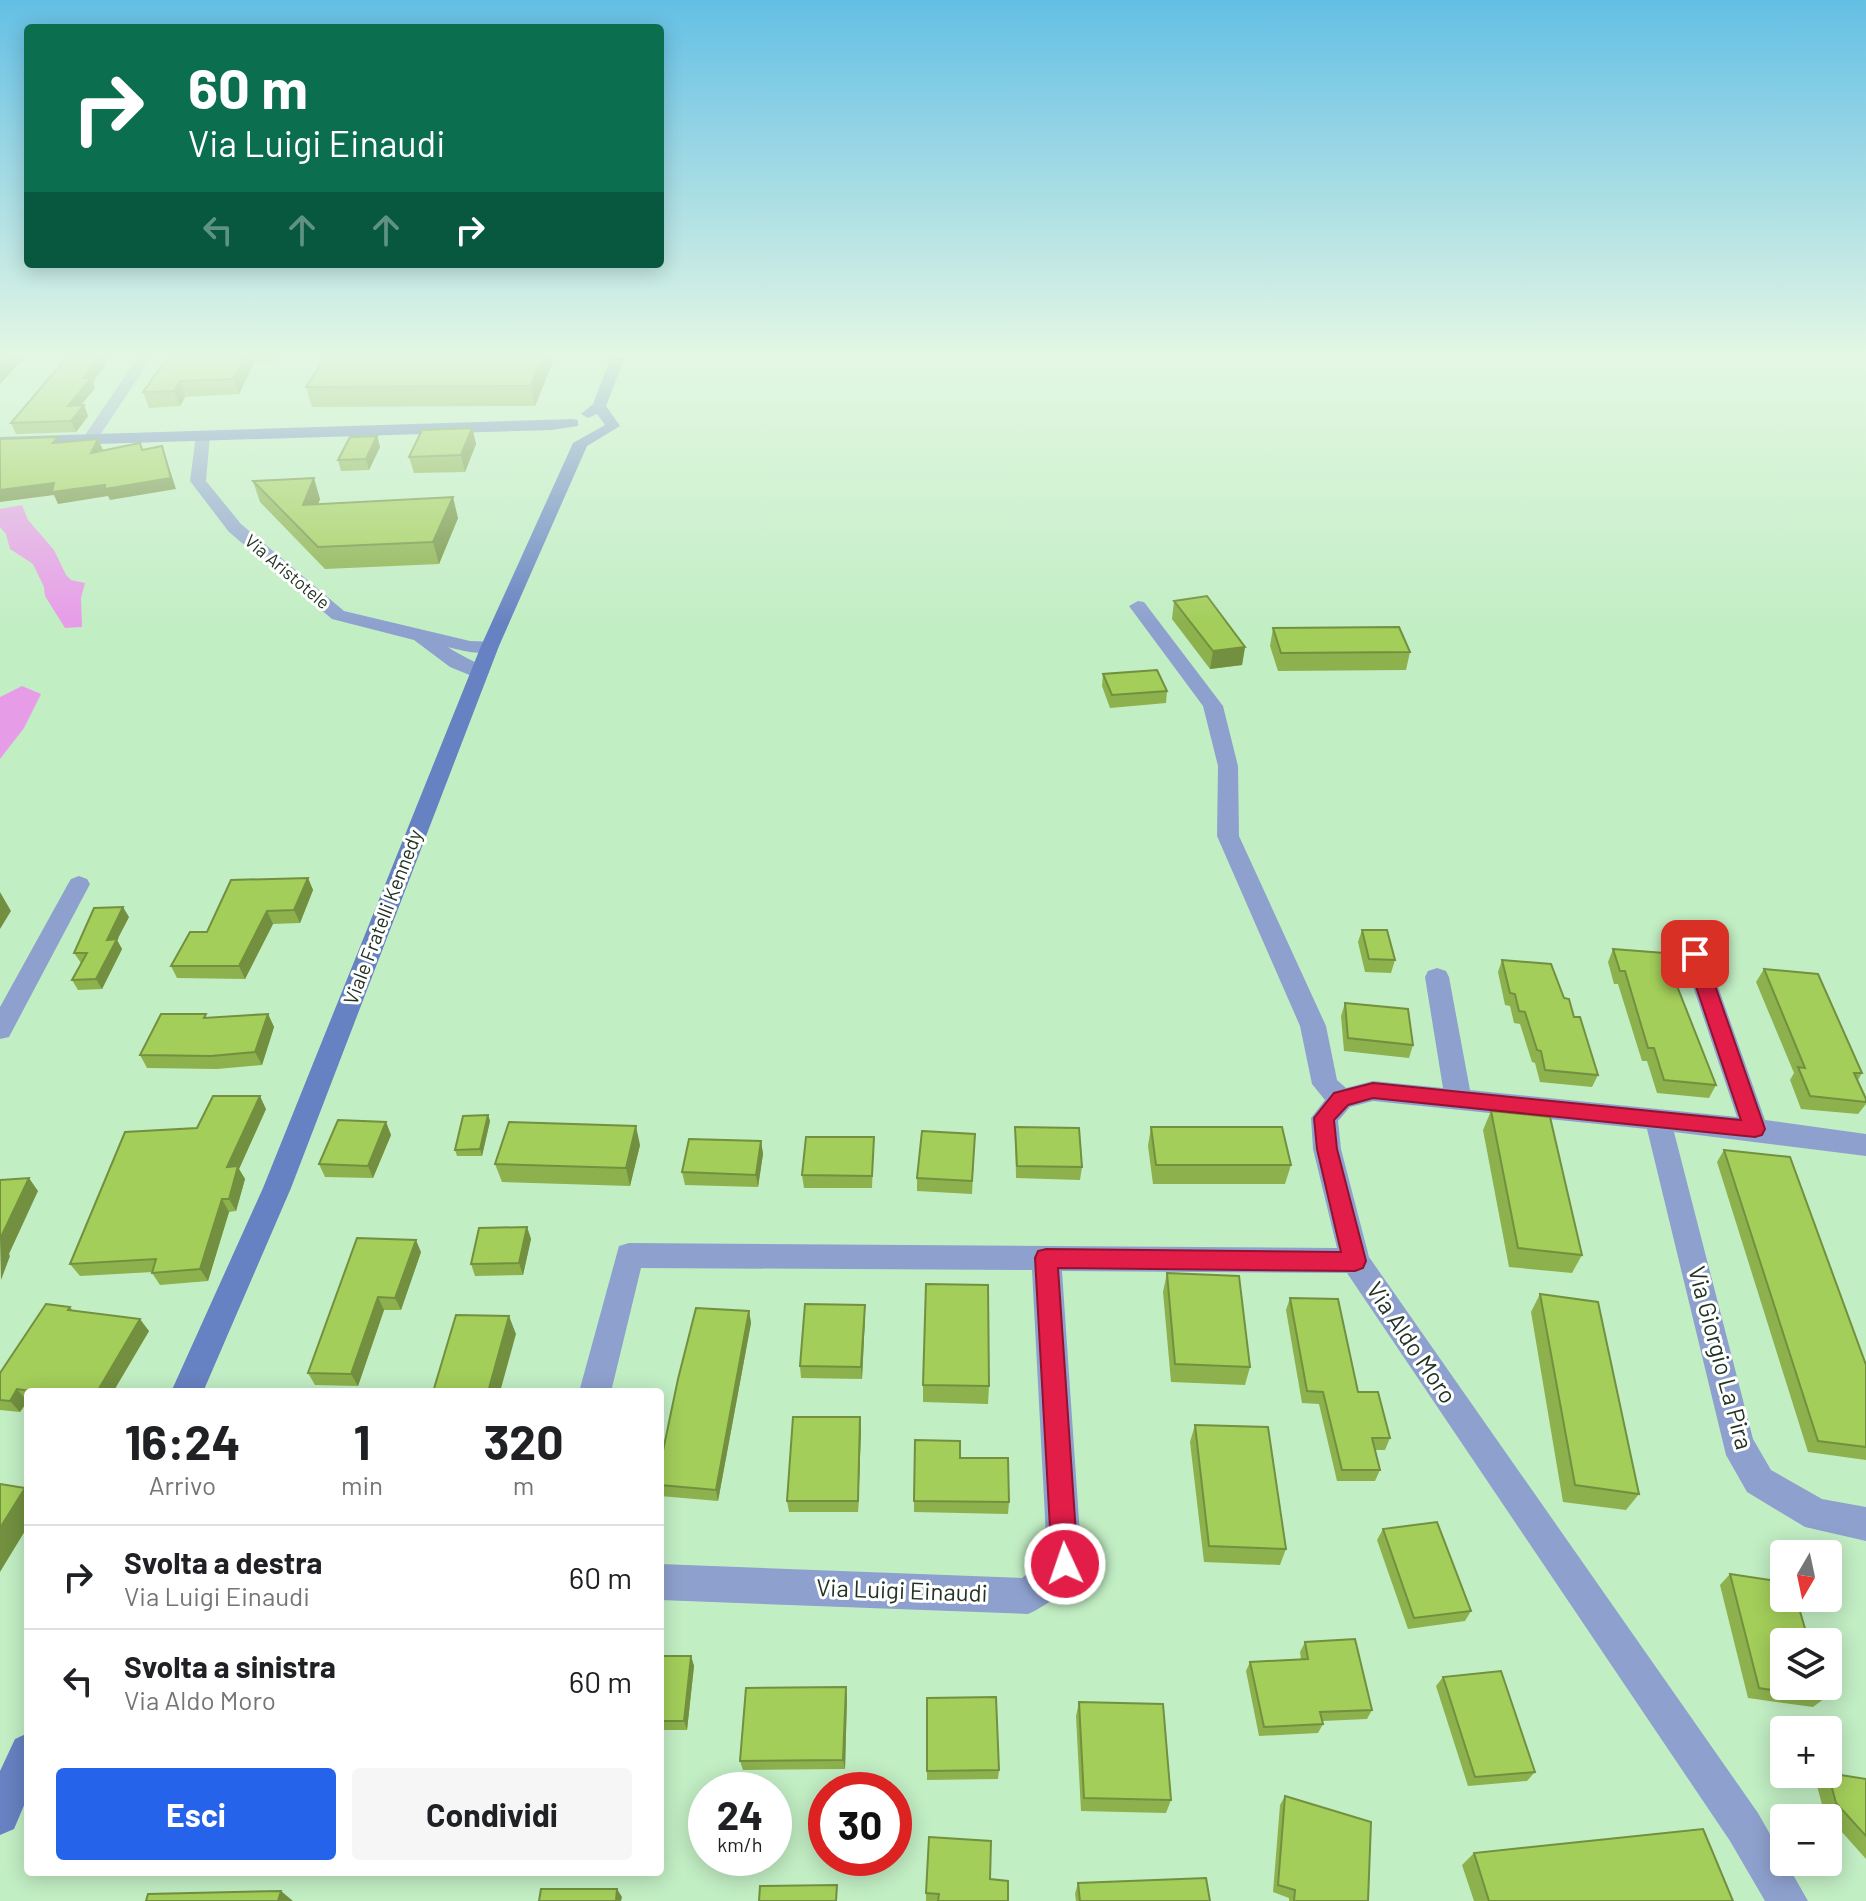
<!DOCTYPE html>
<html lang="it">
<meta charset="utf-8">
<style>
:root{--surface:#fff;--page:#f6f6f6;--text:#202124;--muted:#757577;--line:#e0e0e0;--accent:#2563eb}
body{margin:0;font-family:Barlow,sans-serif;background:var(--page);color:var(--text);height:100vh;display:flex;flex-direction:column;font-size:30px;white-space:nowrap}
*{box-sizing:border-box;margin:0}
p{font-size:26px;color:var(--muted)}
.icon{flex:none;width:44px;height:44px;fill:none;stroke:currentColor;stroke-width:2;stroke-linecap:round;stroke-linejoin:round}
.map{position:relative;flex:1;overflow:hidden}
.panel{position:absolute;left:24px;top:1388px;width:640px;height:488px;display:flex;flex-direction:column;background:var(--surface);border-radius:8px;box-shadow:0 4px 20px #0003}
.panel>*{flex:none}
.banner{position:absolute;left:24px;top:24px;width:640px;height:244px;border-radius:8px;box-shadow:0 4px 20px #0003;background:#0b6e4f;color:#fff;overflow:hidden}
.needle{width:52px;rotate:189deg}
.controls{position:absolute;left:1770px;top:1540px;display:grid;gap:16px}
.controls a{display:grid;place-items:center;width:72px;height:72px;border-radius:8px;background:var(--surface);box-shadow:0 4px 20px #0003;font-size:40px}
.speed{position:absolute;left:688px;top:1772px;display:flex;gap:16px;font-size:40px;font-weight:700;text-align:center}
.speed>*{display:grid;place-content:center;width:104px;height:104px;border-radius:50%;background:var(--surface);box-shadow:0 4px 20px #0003;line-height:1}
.speed small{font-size:20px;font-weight:400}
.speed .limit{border:12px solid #d22;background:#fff;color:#111}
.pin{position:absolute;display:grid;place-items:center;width:68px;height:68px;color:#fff;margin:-34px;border-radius:16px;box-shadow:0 4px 12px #0006}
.me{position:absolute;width:88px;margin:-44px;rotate:357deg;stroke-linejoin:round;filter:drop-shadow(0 0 6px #0008)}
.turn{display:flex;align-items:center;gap:28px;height:168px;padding:0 32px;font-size:36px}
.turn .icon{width:104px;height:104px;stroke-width:2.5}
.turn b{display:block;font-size:56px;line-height:68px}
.lanes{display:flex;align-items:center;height:76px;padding:0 32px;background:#0003;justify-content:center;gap:40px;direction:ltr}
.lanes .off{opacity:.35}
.eta{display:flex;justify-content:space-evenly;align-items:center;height:136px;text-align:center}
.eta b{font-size:48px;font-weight:700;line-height:56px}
.cta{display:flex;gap:16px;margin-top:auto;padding:16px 32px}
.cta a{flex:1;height:92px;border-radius:8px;background:var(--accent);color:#fff;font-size:32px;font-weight:700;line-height:92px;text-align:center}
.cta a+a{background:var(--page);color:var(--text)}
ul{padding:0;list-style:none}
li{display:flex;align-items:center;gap:24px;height:104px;padding:0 32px;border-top:2px solid var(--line)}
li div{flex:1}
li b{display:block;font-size:30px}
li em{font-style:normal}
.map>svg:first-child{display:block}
.green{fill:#e79ce8}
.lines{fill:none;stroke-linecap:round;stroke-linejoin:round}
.street{fill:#8ea1ce;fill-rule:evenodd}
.secondary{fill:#6782c2;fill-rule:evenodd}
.wall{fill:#8cb14d}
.shaded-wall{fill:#72903f}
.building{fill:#a3ce5a;stroke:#72903f;stroke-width:2}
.route{fill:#e11d48;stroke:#92132f;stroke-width:2}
.labels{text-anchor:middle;stroke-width:6;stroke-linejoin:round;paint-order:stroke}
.far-street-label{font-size:18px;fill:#223323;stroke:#fff}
.street-label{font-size:20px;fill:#223323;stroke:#fff}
.near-street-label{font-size:24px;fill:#223323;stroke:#fff}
</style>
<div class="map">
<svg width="1866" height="1901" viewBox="0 0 1866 1901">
<rect width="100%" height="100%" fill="#c2eec4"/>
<path class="green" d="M22 505 28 520 54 550 66 575 71 580 85 583 81 598 82 627 65 628 45 596 44 587 33 564 10 549 6 534 0 527V509Z
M22 686 41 694 24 728 0 759V697Z"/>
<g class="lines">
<path class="street" d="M138 357H152L96 441H86L83 438Z
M203 431 210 435 206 481 241 524 344 611 470 641 497 642 499 646C487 658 464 651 448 647 460 656 479 662 489 672L486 676H472L450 667 414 640 332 619 229 532 190 481 196 435Z
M1138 601 1144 602 1223 706 1238 766 1239 836 1326 1026 1337 1080 1346 1088 1373 1081 1443 1088 1425 977 1428 971 1437 968 1446 971 1449 977 1470 1090 1737 1117 1673 927 1677 921H1693L1697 927 1765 1120 1866 1134V1156L1674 1132 1753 1439 1771 1470 1822 1499 1866 1507V1541L1805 1527 1747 1492 1726 1455 1647 1129 1373 1101 1350 1107 1338 1121 1341 1149 1369 1257 1758 1813 1808 1901H1765L1730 1841 1347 1273 1062 1271 1082 1564C1074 1585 1049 1605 1028 1614L660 1600V1564L1022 1578 1047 1556 1032 1270 641 1268 611 1392H579L619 1246 629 1243 1337 1248 1313 1149 1311 1118 1325 1100 1312 1084 1300 1026 1217 836 1218 766 1203 706 1129 606Z
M79 876 87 879 90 884 9 1037 0 1039V1007L68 884 71 879Z"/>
<path class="secondary" d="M611 357H625L606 406 620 426 587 446 499 646 291 1188 203 1392H171L263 1188 481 646 573 443 605 425 597 414 588 418 581 414 593 404Z
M573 419 578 420V426L552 430 0 447V437Z
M28 1733V1796L14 1829 0 1835V1771L15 1739Z"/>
</g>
<path class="wall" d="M67 357H111L93 382 95 388 81 405H84L88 416 76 432 16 434 11 423Z
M168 357H280L277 362 254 363 239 394 185 397 180 406 149 408 143 392Z
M326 357H555L535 406 312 407 306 387Z
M472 428 476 444 465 472 414 473 409 457Z
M377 436 380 447 369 470 341 471 338 460Z
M253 481 320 499 318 504 458 518 439 564 325 569 260 502Z
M1174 601 1245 647 1242 665 1210 669 1172 619Z
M1273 628 1410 652 1406 670 1278 671 1270 646Z
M1103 674 1167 691 1166 703 1110 708 1102 686Z
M308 878 313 890 300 923 273 924 245 979 177 978 171 966 207 932Z
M129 917 117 940 122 949 102 989 78 990 72 980 81 963 74 953Z
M1362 930 1395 960 1391 973 1365 972 1358 942Z
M1613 949 1716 1085 1709 1098 1657 1093 1647 1061H1642L1618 984H1614L1608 962Z
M1502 960 1564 998 1598 1075 1592 1087 1540 1082 1535 1063 1532 1062 1520 1024 1514 1023 1510 1006 1505 1005 1498 972Z
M1764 969 1862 1073 1858 1080 1866 1099V1104L1858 1114 1801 1109 1790 1080 1794 1073 1756 982Z
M1345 1003 1413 1045 1409 1058 1344 1051 1341 1016Z
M268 1014 274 1027 262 1065 217 1069 147 1068 140 1055 208 1018Z
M266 1109 239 1169 245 1179 236 1211 229 1212 208 1281 160 1285 152 1273 153 1272 80 1276 70 1264 197 1128Z
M1491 1111 1582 1255 1572 1273 1509 1267 1483 1130Z
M488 1115 490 1121 482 1156H457L455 1150Z
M386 1122 391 1135 373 1178 325 1177 319 1164Z
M1015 1127 1082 1167 1080 1180 1016 1178Z
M1151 1127 1291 1165 1285 1184H1153L1148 1146Z
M975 1134 972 1194 917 1191V1178Z
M874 1137 872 1188H804L802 1175Z
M761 1141 763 1154 758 1187 685 1185 682 1172Z
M640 1145 630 1186 502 1182 495 1164Z
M1724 1150 1866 1365V1460L1808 1452 1717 1162Z
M527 1227 531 1239 523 1275 475 1276 471 1264Z
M421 1252 401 1310H384L358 1386 315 1385 308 1373Z
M1167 1273 1250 1367 1245 1385 1171 1382 1163 1292Z
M1540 1294 1639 1494 1626 1510 1563 1502 1531 1312Z
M1290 1298 1390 1438 1385 1450H1375L1380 1470 1375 1481H1337L1319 1404 1302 1403 1286 1310Z
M865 1305V1317L862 1379 801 1378 800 1366Z
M70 1307 73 1311 149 1331 113 1392H28V1401L20 1412 0 1410V1373Z
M749 1311 751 1323 718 1501 660 1496V1465Z
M923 1385 989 1386 988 1404 923 1402Z
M860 1417 861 1428 858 1512H789L787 1501Z
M1195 1425 1286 1549 1280 1565 1204 1562 1190 1442Z
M960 1458 1009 1502 1008 1514 914 1512V1501Z
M1383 1529 1471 1611 1465 1621 1408 1629 1377 1540Z
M1730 1574 1825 1698 1813 1707 1748 1698 1720 1585Z
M1305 1642 1372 1710 1367 1719 1323 1721V1724L1318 1733 1259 1736 1246 1671 1250 1662 1301 1659 1300 1652Z
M660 1656H691L694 1666 687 1730H660Z
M1443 1677 1535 1772 1527 1781 1468 1786 1436 1686Z
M847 1697 845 1769 743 1770 740 1761Z
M927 1698 999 1770 998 1779 927 1780Z
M1079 1702 1171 1800 1166 1813 1081 1811 1076 1716Z
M1828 1773 1866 1779V1859L1824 1812 1816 1782Z
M1285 1796 1368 1901H1289V1898L1273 1892 1280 1805Z
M1474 1853 1733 1901H1474L1462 1865Z
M990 1879 1008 1901H926V1893Z
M1078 1883 1210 1901H1076L1075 1894Z"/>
<path class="shaded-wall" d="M7 357H25L0 384V365Z
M99 357H111L93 382 95 388 72 416 68 406 83 378Z
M245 357H252L254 363 239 394 233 379Z
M543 357H555L535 406 531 386Z
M180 381 185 397 180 406 174 391Z
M84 405 88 416 76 432 71 421Z
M472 428 476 444 465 472 461 455Z
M377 436 380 447 369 470 366 459Z
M98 439 103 450 91 453Z
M162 446 176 489 110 500 108 496 58 504 54 495 0 502V490Z
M314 478 320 499 310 526 303 505Z
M453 497 458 518 439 564 433 542Z
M1245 647 1242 665 1210 669 1213 651Z
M308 878 313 890 300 923 294 910Z
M0 892 11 911 0 929Z
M123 907 129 917 117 940 122 949 102 989 96 979 107 940Z
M267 911 273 924 245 979 239 966Z
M268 1014 274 1027 262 1065 255 1052Z
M260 1096 266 1109 239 1169 245 1179 236 1211 229 1199 227 1167Z
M488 1115 490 1121 482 1156 480 1149Z
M386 1122 391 1135 373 1178 368 1166Z
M636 1126 640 1145 630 1186 626 1168Z
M761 1141 763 1154 758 1187 756 1175Z
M29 1178 38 1191 9 1254 10 1256 1 1280 0 1239Z
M222 1199 229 1212 208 1281 200 1269Z
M527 1227 531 1239 523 1275 519 1263Z
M416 1240 421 1252 401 1310 395 1298Z
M378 1297 384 1310 358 1386 351 1374Z
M865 1305V1317L862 1379 861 1367Z
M749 1311 751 1323 718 1501 716 1490Z
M509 1316 516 1334 500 1392H488Z
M140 1319 149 1331 113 1392H97Z
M17 1389 27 1401 20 1412 10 1401Z
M860 1417 861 1428 858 1512V1501Z
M25 1488 28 1490V1526L0 1572V1528Z
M691 1656 694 1666 687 1730 684 1721Z
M846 1687 847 1697 845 1769 843 1760Z
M617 1889 622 1897 621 1901H616Z
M281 1891 293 1901H278Z"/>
<path class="building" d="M0 357H7L0 365Z
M67 357H99L83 378H91L68 406 84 405 71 421 11 423Z
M168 357H245L233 379 180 381 174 391 143 392Z
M326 357H543L531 386 306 387Z
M472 428 461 455 409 457 422 430Z
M377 436 366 459 338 460 350 437Z
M58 437 53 443 98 439 91 453 140 443 142 450 162 446 171 478 105 489V485L52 492 54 483 0 490V439Z
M314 478 303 505 453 497 433 542 318 547 253 481Z
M1207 596 1245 647 1213 651 1174 601Z
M1399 627 1410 652 1281 653 1273 628Z
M1157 670 1167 691 1112 695 1103 674Z
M308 878 294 910 267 911 239 966H171L190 932H207L231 880Z
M123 907 107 940 117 939 96 979 72 980 87 953H74L94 908Z
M1362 930H1387L1395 960 1369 959Z
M1613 949 1664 953 1716 1085 1664 1080 1654 1048H1648L1625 971H1620Z
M1502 960 1551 964 1564 998 1569 999 1574 1017H1580L1598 1075 1545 1070 1541 1051 1537 1050 1525 1012 1519 1011 1515 994 1510 993Z
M1764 969 1818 974 1862 1073H1854L1866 1099V1102L1810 1096 1798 1067 1805 1068Z
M1345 1003 1408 1009 1413 1045 1348 1038Z
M161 1014H206L204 1018 268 1014 255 1052 211 1056 140 1055Z
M213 1096H260L227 1167 238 1166 229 1199H222L200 1269 152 1273 156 1259 70 1264 125 1132 197 1128Z
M1491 1111 1550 1117 1582 1255 1518 1248Z
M488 1115 480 1149 455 1150 463 1116Z
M338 1120 386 1122 368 1166 319 1164Z
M509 1122 636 1126 626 1168 495 1164Z
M1015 1127 1079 1128 1082 1167 1017 1166Z
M1151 1127H1282L1291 1165H1156Z
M922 1131 975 1134 972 1181 917 1178Z
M806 1137H874L872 1176 802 1175Z
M689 1139 761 1141 756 1175 682 1172Z
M1724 1150 1790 1157 1866 1365V1447L1818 1441Z
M29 1178 0 1239V1180Z
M527 1227 519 1263 471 1264 479 1228Z
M357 1238 416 1240 395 1298 378 1297 351 1374 308 1373Z
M1167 1273 1239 1276 1250 1367 1175 1364Z
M926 1284 988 1285 989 1386 923 1385Z
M1540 1294 1598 1302 1639 1494 1575 1485Z
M1290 1298 1338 1299 1358 1392H1378L1390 1438H1372L1380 1470H1342L1323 1392 1307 1391Z
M46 1304 70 1307 68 1310 140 1319 97 1392H38L17 1389 10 1401 0 1400V1373Z
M805 1304 865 1305 861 1367 800 1366Z
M696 1308 749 1311 716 1490 660 1485V1465L678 1379Z
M456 1315 509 1316 488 1392H433Z
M793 1417H860L858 1501H787Z
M1195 1425 1268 1427 1286 1549 1209 1546Z
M915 1440 960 1441V1458H1008L1009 1502 914 1501Z
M0 1484 25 1488 0 1528Z
M1437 1522 1471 1611 1414 1618 1383 1529Z
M1730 1574 1784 1582V1598H1796L1809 1642H1784V1686H1821L1825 1698 1759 1688Z
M1355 1639 1372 1710 1320 1712 1323 1724 1264 1727 1250 1662 1308 1659 1305 1642Z
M660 1656H691L684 1721H660Z
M1501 1671 1535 1772 1475 1777 1443 1677Z
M846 1687 843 1760 740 1761 746 1688Z
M996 1697 999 1770 927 1771V1698Z
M1079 1702 1163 1704 1171 1800 1084 1798Z
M1828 1773 1866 1779V1836L1836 1803Z
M1285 1796 1371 1822 1368 1901H1294L1295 1890 1278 1885Z
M1703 1829 1733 1901H1489L1474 1853Z
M929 1837 991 1841 990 1879 1008 1881V1901H938L939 1894 926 1893Z
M1206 1878 1210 1901H1080L1078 1883Z
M837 1885 836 1901H759L760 1886Z
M541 1889H617L616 1901H539Z
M281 1891 278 1901H146L148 1894Z"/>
<linearGradient id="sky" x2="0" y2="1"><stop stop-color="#63bfe5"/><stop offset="0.57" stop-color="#e4f7e4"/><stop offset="1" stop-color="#e4f7e4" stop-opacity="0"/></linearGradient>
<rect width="1866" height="624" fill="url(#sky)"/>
<path class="route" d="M1695 947 1704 954 1765 1129 1762 1135 1755 1137 1373 1098 1348 1105 1334 1120 1337 1149 1366 1261 1363 1268 1355 1271 1058 1268 1078 1564 1074 1574 1065 1577 1056 1574 1052 1564 1035 1258 1038 1251 1046 1249 1341 1252 1317 1149 1314 1118 1334 1093 1373 1083 1741 1120 1685 954Z"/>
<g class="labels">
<g class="far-street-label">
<text transform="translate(287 572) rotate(40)" y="6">Via Aristotele</text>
</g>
<g class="street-label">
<text transform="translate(383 917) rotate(-69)" y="7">Viale Fratelli Kennedy</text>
</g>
<g class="near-street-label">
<text transform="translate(1411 1343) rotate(56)" y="8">Via Aldo Moro</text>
<text transform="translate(1720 1358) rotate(75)" y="8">Via Giorgio La Pira</text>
<text transform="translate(902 1591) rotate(2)" y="8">Via Luigi Einaudi</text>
</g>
</g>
</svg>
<div class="controls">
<a><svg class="needle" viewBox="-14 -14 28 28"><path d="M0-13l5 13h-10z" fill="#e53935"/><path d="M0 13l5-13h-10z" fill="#757577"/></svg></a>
<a><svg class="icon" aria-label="layers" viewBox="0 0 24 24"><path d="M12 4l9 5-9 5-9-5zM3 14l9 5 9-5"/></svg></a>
<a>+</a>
<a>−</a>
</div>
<div class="speed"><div>24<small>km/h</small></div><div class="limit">30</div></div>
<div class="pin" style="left:1695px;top:954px;background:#d93025"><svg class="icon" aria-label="arrive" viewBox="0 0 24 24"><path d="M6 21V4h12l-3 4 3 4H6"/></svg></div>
<svg class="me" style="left:1065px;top:1564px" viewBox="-20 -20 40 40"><circle r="17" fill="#e11d48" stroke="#fff" stroke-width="3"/><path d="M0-11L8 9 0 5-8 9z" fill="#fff"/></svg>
<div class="banner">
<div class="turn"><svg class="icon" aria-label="right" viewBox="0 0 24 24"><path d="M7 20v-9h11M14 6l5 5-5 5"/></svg><div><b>60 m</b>Via Luigi Einaudi</div></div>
<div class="lanes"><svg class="icon off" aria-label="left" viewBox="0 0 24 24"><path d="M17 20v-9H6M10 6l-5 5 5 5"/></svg><svg class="icon off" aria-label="ahead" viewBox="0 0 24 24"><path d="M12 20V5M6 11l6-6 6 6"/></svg><svg class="icon off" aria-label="ahead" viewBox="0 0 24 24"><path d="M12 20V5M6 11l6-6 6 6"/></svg><svg class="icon" aria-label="right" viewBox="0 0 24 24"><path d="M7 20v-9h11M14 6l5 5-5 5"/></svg></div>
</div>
<section class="panel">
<div class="eta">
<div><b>16:24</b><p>Arrivo</p></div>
<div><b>1</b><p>min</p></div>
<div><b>320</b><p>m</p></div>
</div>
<ul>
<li><svg class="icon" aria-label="right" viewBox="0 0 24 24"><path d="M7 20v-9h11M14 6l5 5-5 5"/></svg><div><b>Svolta a destra</b><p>Via Luigi Einaudi</p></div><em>60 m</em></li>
<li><svg class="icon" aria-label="left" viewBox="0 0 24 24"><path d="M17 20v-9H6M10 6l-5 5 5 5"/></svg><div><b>Svolta a sinistra</b><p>Via Aldo Moro</p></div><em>60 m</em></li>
</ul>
<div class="cta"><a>Esci</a><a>Condividi</a></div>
</section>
</div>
